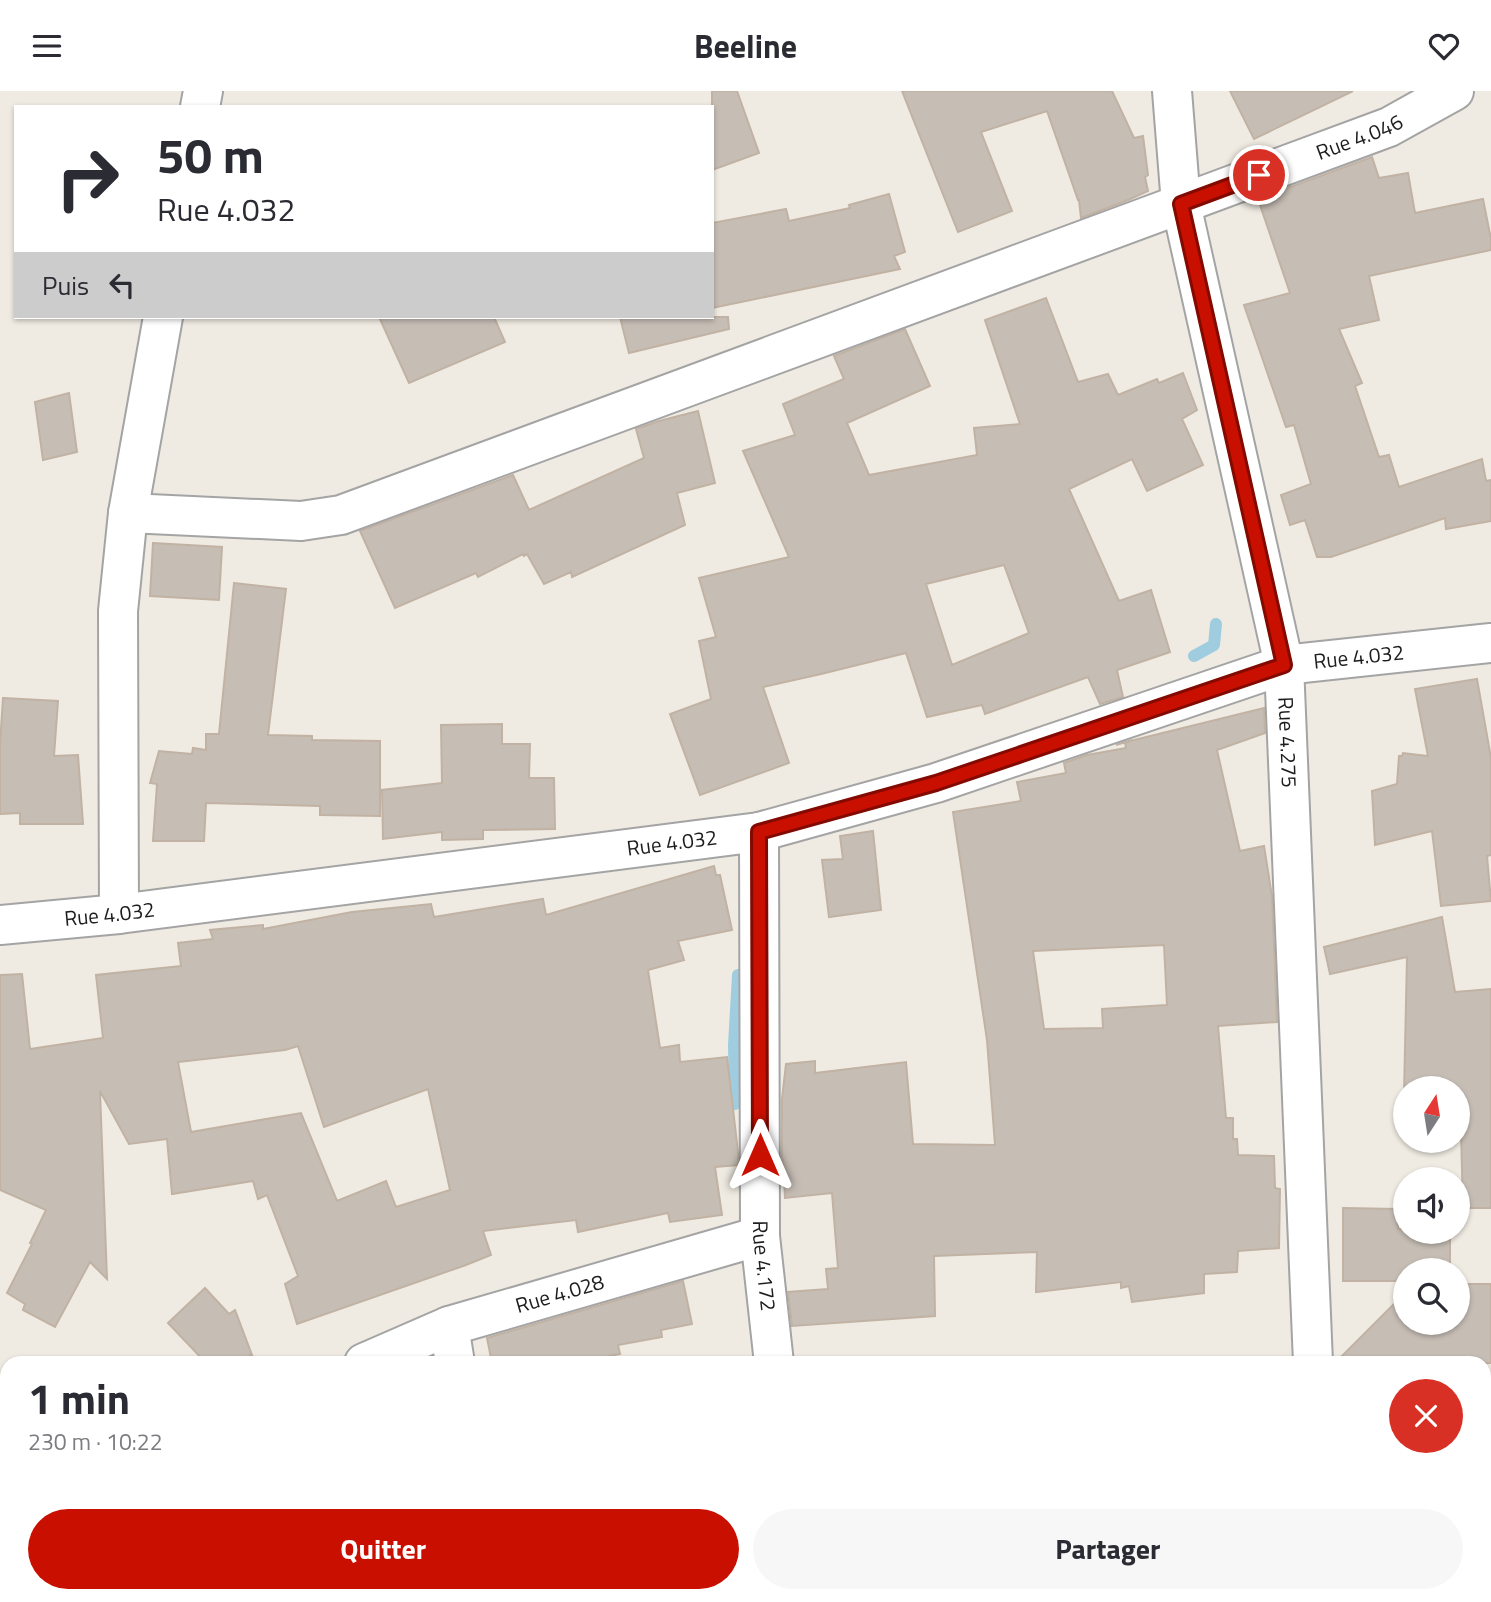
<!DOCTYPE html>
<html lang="fr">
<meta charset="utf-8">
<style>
:root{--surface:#fff;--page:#f7f7f7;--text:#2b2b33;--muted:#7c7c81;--accent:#c90f00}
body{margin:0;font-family:"Titillium Web",sans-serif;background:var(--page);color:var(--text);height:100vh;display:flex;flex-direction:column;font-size:26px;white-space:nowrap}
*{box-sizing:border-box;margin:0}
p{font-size:23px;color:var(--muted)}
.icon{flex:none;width:38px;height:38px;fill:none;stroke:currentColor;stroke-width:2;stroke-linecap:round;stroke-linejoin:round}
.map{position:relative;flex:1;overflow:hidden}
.sheet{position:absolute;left:0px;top:1265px;width:1491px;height:247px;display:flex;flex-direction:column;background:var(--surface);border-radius:21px 21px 0 0;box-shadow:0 2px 5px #0004}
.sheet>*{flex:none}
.banner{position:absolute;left:14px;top:14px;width:700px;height:214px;border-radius:0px;box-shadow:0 2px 5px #0004;background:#fff;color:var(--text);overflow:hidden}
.needle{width:46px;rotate:12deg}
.tools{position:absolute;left:1393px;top:985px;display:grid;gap:14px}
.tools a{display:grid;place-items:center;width:77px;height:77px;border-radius:50%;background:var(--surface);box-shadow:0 2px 5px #0004;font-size:35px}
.pin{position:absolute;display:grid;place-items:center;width:60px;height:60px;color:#fff;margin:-30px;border:4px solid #fff;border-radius:50%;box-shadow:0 2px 7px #0007}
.me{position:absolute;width:77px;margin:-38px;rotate:0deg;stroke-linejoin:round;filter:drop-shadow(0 0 5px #0008)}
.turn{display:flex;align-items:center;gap:24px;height:147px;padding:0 28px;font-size:32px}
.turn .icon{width:91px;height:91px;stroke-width:2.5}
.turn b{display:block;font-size:49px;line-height:60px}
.then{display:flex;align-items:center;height:66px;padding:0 28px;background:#0003;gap:14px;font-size:26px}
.round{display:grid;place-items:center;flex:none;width:74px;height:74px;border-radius:37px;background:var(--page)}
.head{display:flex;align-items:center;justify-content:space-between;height:119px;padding:0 28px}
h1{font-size:42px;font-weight:700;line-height:52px}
.button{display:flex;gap:14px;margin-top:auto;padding:14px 28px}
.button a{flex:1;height:80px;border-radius:42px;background:var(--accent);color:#fff;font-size:28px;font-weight:700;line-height:80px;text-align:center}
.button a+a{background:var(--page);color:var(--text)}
header{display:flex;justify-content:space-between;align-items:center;height:91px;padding:0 28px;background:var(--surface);font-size:32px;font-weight:700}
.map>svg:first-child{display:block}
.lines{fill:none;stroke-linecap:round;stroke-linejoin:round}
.stream{stroke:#9fccdf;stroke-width:12}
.building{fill:#c6beb5;stroke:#c1b2a3;stroke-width:2;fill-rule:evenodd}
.minor-casing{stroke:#a4a4a4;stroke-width:42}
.minor{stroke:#fff;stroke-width:38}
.route-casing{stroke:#830a00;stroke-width:18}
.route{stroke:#c90f00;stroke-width:12}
.labels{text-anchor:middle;stroke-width:7;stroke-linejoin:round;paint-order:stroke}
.street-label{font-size:21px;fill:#1d1d1d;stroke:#fff}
</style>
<header><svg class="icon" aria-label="menu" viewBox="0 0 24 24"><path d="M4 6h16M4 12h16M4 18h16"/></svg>Beeline<svg class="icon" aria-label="heart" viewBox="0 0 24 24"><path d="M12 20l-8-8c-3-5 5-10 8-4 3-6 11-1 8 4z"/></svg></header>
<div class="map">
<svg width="1491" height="1511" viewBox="0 0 1491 1511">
<rect width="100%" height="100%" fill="#efebe2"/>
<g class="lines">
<path class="stream" d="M1194 565 1214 554 1216 533
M735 1013 734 954 738 884"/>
</g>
<path class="building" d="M712 0H737L759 62 712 79Z
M902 0H1112L1134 47 1143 45 1148 84 1145 86 1148 100 1128 109 1081 127 1079 109H1078L1047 20 981 41 1012 120 958 141Z
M1230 0H1353L1254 48Z
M1372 66 1379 87 1408 82 1415 122 1483 108 1491 148V159L1369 185 1379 229 1339 238 1362 292 1355 295 1379 366 1389 364 1399 396 1482 368 1486 390 1491 389V430L1446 438 1445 427 1331 466H1317L1305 429 1290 434 1281 404 1311 393 1294 334 1286 336 1244 214 1290 202 1258 108Z
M889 103 905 161 894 165 900 178 712 217V132L786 118 789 130 850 117 849 114Z
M1046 207 1078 291 1108 283 1118 304 1157 288 1159 292 1183 282 1197 319 1182 328 1203 374 1147 400 1132 368 1069 398 1119 510 1151 499 1170 561 1117 579 1123 606 1100 613 1088 586 985 623 982 614 927 626 906 562 821 583 763 596 789 672 700 704 670 623 711 608 699 550 716 546 699 487 789 466 743 360 795 344 783 313 844 288 834 265 905 238 930 295 847 332 869 384 977 364 974 337 1020 333 985 229ZM1004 474 1029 542 952 574 926 493Z
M379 226H494L505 251 409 292Z
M620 226H728L729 238 629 262Z
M69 302 77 361 43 369 35 311Z
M698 320 715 392 677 402 685 434 572 486 571 481 544 493 527 463 524 465 523 463 478 486 476 482 395 517 360 440 513 384 529 419 644 367 636 338 659 330Z
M153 452 222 456 219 509 150 505Z
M234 492 286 498 268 644 312 645V649L380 650V725L320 724V715L206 712 204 750H153L157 693 150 692 159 660 192 663 193 657 206 659V643H219Z
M1477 588 1491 667V764L1487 765 1491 810 1441 815 1432 740 1375 754 1372 700 1397 693 1399 665H1402L1403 662 1428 665 1415 598Z
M3 607 58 610 54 665 78 664 83 733H20V722L0 723V653Z
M1264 617 1265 642 1217 659 1240 760 1264 755 1272 805 1277 931 1218 935 1226 1027H1233V1048H1237L1238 1064 1274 1065 1275 1097 1280 1098 1279 1157 1238 1160 1237 1181 1204 1183V1202L1132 1211 1129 1195 1121 1197V1191L1036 1201 1037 1161 934 1165 935 1225 792 1235 788 1201 828 1198 826 1178 838 1177 832 1102 785 1107 783 1069H782V1008L786 973 815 970V982L906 971 913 1053 995 1054 987 949 953 721 1021 710 1017 691 1066 682 1064 672 1087 664 1126 657 1125 651 1116 654 1132 649 1126 651ZM1164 854 1167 914 1102 918 1103 937 1044 938 1033 860Z
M502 633V653H530L529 687H554L555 738 483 739V748L442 749V741L383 748 382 699 442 692 441 634Z
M873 740 881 819 829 826 822 769 843 768 840 745Z
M714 775 716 784H720L732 839 678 850 684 869 648 879 660 957 679 954 680 971 727 966 738 1061V1074L715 1076 722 1124 670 1131 668 1122 578 1141 576 1129 483 1140 491 1164 466 1174 297 1233 285 1193 298 1185 267 1104 258 1108 253 1090 172 1103 167 1048 129 1053 100 1000 107 1188 90 1171 55 1236 23 1219 25 1213 7 1202 32 1153 30 1152 46 1119 0 1099V884L22 883 30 958 103 947 96 884 181 875 178 852 213 848 210 839 263 834V838L352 821 431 813 434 826 543 808 546 824ZM298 955 324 1036 428 998 450 1099 396 1116 386 1090 337 1110 301 1022 191 1041 178 971 285 959Z
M1442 826 1455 901 1491 898V1117H1463L1460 1004H1458V998H1405L1404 1003 1407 866 1330 883 1324 856Z
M1343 1117 1398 1118V1138H1405V1141H1450V1180H1405V1190H1343Z
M683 1190 692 1233 661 1239 662 1246 618 1254 620 1263 575 1272H492L487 1247Z
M1458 1193H1491V1272H1335L1405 1202V1232H1458Z
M205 1197 229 1223 235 1219 252 1264H250L253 1272H206L168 1232Z"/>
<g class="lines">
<defs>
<g id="minor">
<path id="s1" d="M1172 0 1181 113 1284 574 1313 1272"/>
<path d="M200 16 203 0"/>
<path id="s2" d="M128 422 301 430 341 424 1389 36 1454 0"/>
<path id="s3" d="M759 741 760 1145 774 1272"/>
<path d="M119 823 118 520 128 422 163 226"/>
<path id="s4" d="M0 834 119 823 759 741 936 692 1284 574 1491 552"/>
<path d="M449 1235 455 1272"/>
<path id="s5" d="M364 1272 449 1235 760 1145"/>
<path d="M0 1312 7 1316"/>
<path d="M176 1505 178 1511"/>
<path d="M491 1505 492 1511"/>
<path d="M800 1505 801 1511"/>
<path d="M1322 1505V1511"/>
</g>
</defs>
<use href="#minor" class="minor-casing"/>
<use href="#minor" class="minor"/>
</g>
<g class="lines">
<defs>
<path id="route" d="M760 1064 759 741 936 692 1284 574 1181 113 1259 84"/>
</defs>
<use href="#route" class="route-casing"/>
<use href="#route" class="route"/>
</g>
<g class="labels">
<g class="street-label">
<text dy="7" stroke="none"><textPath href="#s2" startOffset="1300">Rue 4.046</textPath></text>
<text dy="7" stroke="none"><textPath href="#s4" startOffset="1391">Rue 4.032</textPath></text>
<text dy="7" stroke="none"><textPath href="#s1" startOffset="663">Rue 4.275</textPath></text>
<text dy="7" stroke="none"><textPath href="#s4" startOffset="677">Rue 4.032</textPath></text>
<text dy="7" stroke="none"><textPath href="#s4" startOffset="110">Rue 4.032</textPath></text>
<text dy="7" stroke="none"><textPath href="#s3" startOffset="434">Rue 4.172</textPath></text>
<text dy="7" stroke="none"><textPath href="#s5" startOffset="208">Rue 4.028</textPath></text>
</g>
</g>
</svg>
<div class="tools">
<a><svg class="needle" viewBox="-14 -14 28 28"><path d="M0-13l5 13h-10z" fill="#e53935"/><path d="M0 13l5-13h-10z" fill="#7c7c81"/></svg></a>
<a><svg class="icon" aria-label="sound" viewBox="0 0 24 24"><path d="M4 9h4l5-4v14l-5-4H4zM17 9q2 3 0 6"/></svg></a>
<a><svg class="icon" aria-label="search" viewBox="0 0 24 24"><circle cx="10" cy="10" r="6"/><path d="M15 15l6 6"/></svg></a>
</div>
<div class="pin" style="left:1259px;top:84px;background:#d93025"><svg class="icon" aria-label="arrive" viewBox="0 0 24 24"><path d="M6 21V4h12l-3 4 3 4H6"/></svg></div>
<svg class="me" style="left:760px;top:1064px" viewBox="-20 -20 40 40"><path d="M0-17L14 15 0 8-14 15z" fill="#c90f00" stroke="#fff" stroke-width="4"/></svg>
<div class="banner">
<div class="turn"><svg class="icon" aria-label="right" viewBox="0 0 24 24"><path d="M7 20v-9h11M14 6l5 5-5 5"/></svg><div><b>50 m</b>Rue 4.032</div></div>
<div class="then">Puis<svg class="icon" aria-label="left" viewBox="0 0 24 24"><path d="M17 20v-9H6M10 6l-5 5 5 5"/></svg></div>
</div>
<section class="sheet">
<div class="head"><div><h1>1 min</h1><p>230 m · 10:22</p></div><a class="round" style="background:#d93025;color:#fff"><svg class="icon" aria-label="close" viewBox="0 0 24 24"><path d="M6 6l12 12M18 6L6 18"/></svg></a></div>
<div class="button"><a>Quitter</a><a>Partager</a></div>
</section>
</div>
